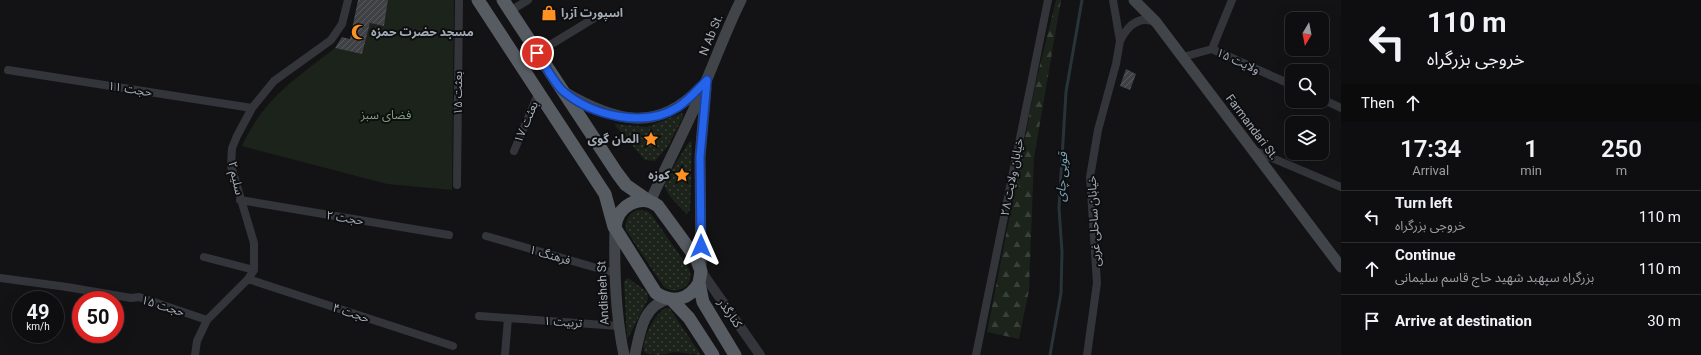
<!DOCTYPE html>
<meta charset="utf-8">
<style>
:root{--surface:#0e0e10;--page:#171719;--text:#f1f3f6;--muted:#9b9c9f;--line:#2e2e30}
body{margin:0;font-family:Roboto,"Noto Sans Arabic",sans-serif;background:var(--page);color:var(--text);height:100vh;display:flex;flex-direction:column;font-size:15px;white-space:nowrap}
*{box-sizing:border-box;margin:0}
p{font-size:13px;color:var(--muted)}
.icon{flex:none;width:22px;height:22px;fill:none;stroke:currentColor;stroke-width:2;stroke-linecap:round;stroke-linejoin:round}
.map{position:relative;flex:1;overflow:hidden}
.side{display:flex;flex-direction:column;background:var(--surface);width:360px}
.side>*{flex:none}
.hud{background:#0e0e10;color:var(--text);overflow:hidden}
.needle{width:26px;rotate:190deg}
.controls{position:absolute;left:1285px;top:12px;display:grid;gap:8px}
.controls a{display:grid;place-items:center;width:44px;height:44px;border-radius:8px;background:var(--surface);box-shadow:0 4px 16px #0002,0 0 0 1px var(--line);font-size:20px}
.speed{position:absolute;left:12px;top:291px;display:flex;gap:8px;font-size:20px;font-weight:700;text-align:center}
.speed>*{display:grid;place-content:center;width:52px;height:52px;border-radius:50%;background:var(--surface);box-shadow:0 4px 16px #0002,0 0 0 1px var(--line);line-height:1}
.speed small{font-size:10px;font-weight:400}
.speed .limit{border:6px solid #d22;background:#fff;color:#111}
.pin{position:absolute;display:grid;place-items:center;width:34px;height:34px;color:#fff;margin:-17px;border:2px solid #fff;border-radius:50%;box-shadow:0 1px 4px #0007}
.me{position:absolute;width:44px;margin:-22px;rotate:0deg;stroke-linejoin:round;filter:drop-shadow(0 0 3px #0008)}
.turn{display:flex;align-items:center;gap:14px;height:84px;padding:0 20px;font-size:18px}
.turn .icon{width:52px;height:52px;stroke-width:2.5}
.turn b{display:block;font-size:28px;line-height:34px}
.then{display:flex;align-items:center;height:38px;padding:0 20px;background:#0003;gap:8px;font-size:15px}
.eta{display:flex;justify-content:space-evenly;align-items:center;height:68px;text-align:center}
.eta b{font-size:24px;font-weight:600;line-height:28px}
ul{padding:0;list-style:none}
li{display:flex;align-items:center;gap:12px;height:52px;padding:0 20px;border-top:1px solid var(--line)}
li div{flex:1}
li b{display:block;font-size:15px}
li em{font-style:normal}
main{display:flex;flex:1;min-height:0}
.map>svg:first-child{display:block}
.grass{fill:url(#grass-dots)}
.forest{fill:url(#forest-firs)}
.park{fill:#1b231b}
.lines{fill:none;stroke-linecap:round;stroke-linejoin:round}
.stream{stroke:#283439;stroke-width:3}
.building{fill:url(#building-hatch)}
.minor{stroke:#33353a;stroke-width:8}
.tertiary{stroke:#33353a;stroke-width:10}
.secondary{stroke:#41454a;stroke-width:11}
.trunk{stroke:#575c62;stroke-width:13}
.route-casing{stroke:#184099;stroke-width:10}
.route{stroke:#2563eb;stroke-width:7}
.labels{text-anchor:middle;stroke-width:4;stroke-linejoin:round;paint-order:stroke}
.poi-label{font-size:12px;font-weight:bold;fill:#a3acb6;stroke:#0e0e10;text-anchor:start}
.street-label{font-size:12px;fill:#a3acb6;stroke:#0e0e10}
.park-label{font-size:12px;fill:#7da279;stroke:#0e0e10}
.water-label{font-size:13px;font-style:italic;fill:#78a1b4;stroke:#0e0e10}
</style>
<main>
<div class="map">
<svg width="1341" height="355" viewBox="0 0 1341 355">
<defs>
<pattern id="grass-dots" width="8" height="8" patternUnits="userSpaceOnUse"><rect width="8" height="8" fill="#1b231b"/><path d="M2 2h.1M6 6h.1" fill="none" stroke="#39403a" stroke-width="1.8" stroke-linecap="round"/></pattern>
<pattern id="forest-firs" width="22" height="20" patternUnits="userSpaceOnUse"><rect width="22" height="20" fill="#1b231b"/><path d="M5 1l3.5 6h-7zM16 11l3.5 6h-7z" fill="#39403a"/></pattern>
<pattern id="building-hatch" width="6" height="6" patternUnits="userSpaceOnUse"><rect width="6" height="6" fill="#3f4145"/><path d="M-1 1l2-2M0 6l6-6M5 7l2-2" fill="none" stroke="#585a5e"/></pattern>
</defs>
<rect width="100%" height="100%" fill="#131315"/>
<path class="grass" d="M682 113 683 117 668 146 655 161 645 160 614 124 647 127Z
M692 141 690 210 687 214C679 206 664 193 664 182L689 142Z
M637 210 647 211 651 214 688 267C697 283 680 297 664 287L626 230C625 221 628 214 637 210Z
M628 278 647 292 648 299 628 338 627 337 624 282Z
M667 307 670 309 701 355 675 352 658 355 645 353C639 343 656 311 667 307Z"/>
<path class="forest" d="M1056 0H1061L1034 158 1029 290 1019 339 987 332 1036 81Z"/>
<path class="park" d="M388 0H454L452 190 387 184 242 146C264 98 295 79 335 48L362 54 370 23 384 26Z"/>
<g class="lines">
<path class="stream" d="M1050 355 1061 293 1062 252 1059 208 1066 92 1082 0"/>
</g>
<path class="building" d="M358 0H388L384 26 370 23 362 54 335 48 342 37 350 39Z
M1126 69 1136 74 1130 90 1120 86Z"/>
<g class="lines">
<path class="minor" d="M510 11 528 0
M1120 41C1127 27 1138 15 1155 22
M1212 49 1232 0
M537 53 596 17
M1183 57 1212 49 1292 85
M8 70 252 108
M1322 99 1341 108
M1253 150 1341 187
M514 151 539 92
M457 185 459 0
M240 200 449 235
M486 236 614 273
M204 257 254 270
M0 278 67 287 131 298 139 297 207 320
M248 279 453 346
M479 316 618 326
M195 355 197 341 207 320 248 279 254 270V243L231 166 232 148 237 136 252 108 274 81 331 40 342 24 348 0
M505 355 508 318
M976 355 1048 0
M1087 355 1097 283 1090 177 1098 130 1116 64 1120 41 1113 0"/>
<path class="tertiary" d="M701 271 760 355"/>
<path class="secondary" d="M1134 0 1156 22 1341 267
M564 92C614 121 656 134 700 88
M650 202C668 161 690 121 707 79 718 53 728 26 741 0
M615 228C614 271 615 313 624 355
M701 267 700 157 706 88
M635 355C640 332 643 305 669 299"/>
<path class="trunk" d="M478 0 605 194 614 227
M503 0 617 173 626 185 649 201
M699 283C689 300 673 304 656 293L615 228C616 207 640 192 658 206L696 258 701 271 699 283 703 302 735 355
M672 300 689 318 713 355"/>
</g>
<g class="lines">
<defs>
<path id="route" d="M537 53C544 63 554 83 563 91 591 115 644 129 678 107 689 100 698 89 707 80L700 157 701 246"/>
</defs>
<use href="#route" class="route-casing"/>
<use href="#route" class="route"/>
</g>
<defs>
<symbol id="shop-bare" viewBox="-9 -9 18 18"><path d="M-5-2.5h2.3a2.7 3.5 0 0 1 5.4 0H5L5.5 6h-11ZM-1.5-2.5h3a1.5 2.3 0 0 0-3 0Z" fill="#fd9122" stroke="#0e0e10" stroke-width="2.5" paint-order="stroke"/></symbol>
<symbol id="mosque-bare" viewBox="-9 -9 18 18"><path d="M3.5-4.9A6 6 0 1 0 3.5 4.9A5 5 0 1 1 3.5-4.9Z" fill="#fd9122" stroke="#0e0e10" stroke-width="2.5" paint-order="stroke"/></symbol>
<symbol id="sight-bare" viewBox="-9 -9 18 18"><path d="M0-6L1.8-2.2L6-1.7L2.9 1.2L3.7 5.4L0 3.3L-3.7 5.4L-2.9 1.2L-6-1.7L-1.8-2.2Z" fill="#fd9122" stroke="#0e0e10" stroke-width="2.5" paint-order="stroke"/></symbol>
</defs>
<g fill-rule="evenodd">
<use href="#shop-bare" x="538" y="2" width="22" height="22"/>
<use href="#mosque-bare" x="348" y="21" width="22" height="22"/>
<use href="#sight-bare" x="640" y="128" width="22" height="22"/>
<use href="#sight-bare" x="671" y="164" width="22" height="22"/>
</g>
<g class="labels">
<g class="poi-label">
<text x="561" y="17">اسپورت آزرا</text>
<text x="371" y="36">مسجد حضرت حمزه</text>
<text x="639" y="143" text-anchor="end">المان گوی</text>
<text x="670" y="179" text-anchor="end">کوزه</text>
</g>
<g class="street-label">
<text transform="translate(711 35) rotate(-68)" y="4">N Ab St.</text>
<text transform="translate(1238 61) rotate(24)" y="4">ولایت ۱۵</text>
<text transform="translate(130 89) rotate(9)" y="4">حجت ۱۱</text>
<text transform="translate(458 93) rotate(-90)" y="4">بعثت ۱۵</text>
<text transform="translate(526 122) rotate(-67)" y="4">بعثت ۱۷</text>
<text transform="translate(1252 127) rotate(53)" y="4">Farmandari St.</text>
<text transform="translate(1012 177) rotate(-79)" y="4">خیابان ولایت ۲۸</text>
<text transform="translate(236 178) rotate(78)" y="4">سلیم ۲</text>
<text transform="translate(345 218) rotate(9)" y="4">حجت ۲</text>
<text transform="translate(1094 221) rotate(-93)" y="4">خیابان ساحلی غربی</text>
<text transform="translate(550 255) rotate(16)" y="4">فرهنگ ۱</text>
<text transform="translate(603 293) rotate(-93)" y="4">Andisheh St</text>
<text transform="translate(163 306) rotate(17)" y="4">حجت ۱۵</text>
<text transform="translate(351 313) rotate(18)" y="4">حجت ۴</text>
<text transform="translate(730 313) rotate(55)" y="4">کنارگذر</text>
<text transform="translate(563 322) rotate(4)" y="4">تربیت ۱</text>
</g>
<g class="park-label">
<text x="386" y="119">فضای سبز</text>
</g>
<g class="water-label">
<text transform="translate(1061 177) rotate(-87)" y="5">قوبی چای</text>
</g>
</g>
</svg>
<div class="controls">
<a><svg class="needle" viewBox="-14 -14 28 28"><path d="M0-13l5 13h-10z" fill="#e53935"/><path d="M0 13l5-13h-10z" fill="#9b9c9f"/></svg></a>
<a><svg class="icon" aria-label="search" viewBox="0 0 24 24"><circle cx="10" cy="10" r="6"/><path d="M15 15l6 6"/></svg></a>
<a><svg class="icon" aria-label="layers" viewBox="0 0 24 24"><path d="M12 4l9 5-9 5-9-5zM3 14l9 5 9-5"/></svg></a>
</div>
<div class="speed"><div>49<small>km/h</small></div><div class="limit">50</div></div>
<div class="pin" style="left:537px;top:53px;background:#d93025"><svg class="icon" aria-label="arrive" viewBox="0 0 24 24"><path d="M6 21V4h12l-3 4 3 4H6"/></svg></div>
<svg class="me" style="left:701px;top:246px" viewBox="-20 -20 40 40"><path d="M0-17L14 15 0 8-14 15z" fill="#2563eb" stroke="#fff" stroke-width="4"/></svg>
</div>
<section class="side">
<div class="hud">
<div class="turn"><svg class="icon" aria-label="left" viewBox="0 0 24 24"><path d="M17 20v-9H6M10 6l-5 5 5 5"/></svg><div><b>110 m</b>خروجی بزرگراه</div></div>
<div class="then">Then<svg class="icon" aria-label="ahead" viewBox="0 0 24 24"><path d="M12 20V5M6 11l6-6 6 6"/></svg></div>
</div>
<div class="eta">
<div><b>17:34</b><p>Arrival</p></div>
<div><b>1</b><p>min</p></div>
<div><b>250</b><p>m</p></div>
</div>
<ul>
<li><svg class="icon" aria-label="left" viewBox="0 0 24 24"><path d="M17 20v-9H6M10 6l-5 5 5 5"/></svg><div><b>Turn left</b><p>خروجی بزرگراه</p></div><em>110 m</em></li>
<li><svg class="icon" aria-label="ahead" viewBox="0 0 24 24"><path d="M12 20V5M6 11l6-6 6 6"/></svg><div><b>Continue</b><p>بزرگراه سپهبد شهید حاج قاسم سلیمانی</p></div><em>110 m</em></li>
<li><svg class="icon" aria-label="arrive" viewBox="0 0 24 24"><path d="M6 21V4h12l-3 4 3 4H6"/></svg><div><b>Arrive at destination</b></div><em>30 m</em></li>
</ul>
</section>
</main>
